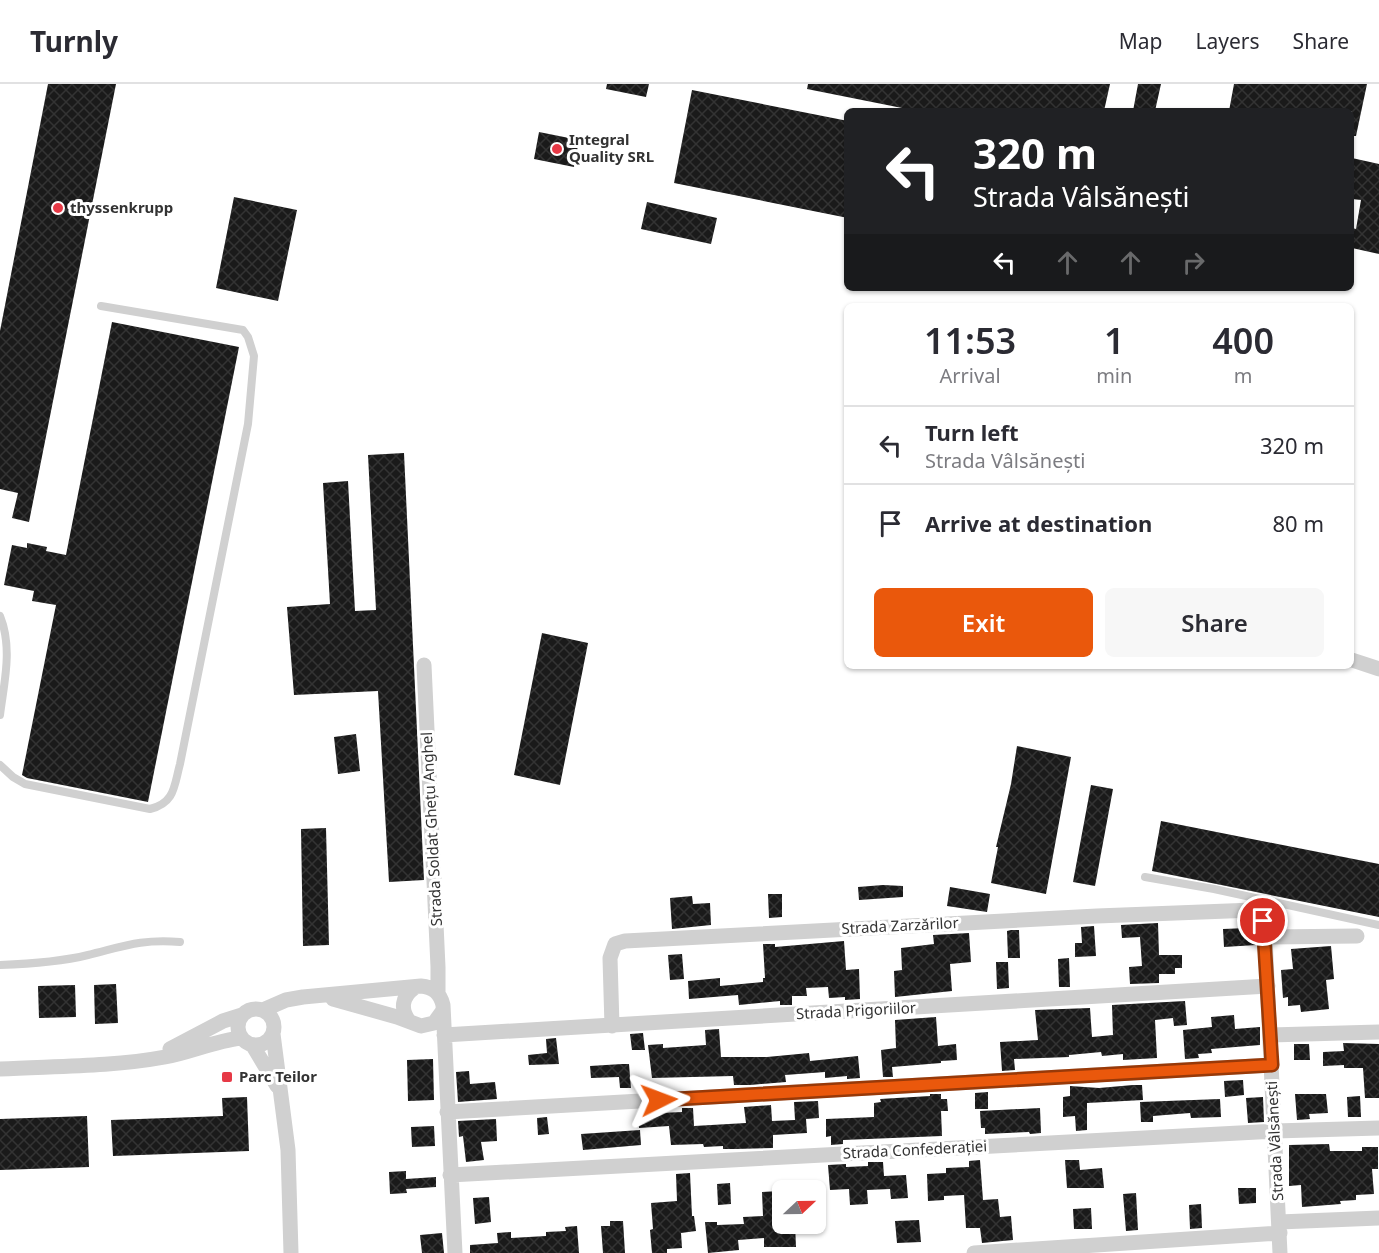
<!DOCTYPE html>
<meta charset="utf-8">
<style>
:root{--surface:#fff;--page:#f7f7f7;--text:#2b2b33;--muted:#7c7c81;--line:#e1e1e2;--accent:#ea580c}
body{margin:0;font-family:"Noto Sans",sans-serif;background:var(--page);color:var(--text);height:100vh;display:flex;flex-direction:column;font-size:22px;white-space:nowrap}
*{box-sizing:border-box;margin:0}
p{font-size:20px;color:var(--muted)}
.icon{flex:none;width:33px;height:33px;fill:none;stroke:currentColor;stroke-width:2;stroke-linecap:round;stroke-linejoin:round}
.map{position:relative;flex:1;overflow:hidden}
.sheet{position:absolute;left:844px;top:219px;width:510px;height:366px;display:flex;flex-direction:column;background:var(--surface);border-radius:9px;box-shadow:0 2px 4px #0004}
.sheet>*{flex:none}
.top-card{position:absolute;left:844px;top:24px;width:510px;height:183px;border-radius:9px;box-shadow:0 2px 4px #0004;background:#202124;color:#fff;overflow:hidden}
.needle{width:39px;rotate:68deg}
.fabs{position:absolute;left:772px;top:1096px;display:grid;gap:12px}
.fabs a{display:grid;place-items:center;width:54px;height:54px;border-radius:9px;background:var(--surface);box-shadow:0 2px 4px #0004;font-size:30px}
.pin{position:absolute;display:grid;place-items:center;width:51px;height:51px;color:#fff;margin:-26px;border:3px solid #fff;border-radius:50%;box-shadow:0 2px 6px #0007}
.me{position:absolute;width:66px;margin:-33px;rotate:87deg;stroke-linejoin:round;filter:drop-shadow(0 0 4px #0008)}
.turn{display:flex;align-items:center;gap:21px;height:126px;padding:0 30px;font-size:27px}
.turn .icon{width:78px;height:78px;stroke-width:2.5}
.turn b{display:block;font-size:42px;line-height:51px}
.lanes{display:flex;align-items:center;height:57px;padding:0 30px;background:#0003;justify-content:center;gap:30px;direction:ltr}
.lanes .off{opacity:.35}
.eta{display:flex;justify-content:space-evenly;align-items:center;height:102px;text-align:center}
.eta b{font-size:36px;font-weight:600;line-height:42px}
.button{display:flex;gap:12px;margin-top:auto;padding:12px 30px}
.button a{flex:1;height:69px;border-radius:9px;background:var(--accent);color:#fff;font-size:24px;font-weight:600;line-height:69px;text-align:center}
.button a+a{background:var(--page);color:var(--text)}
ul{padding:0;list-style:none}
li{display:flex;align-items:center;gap:18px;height:78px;padding:0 30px;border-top:2px solid var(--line)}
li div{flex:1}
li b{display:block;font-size:22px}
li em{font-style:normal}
header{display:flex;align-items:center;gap:36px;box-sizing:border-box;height:84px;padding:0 30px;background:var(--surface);border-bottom:2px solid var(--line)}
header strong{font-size:28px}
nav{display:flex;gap:33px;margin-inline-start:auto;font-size:21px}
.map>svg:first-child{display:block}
.building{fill:url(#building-cross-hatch)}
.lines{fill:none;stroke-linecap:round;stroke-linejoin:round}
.service{stroke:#d0d0d0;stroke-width:8}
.minor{stroke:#d0d0d0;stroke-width:15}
.route-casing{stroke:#983908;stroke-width:15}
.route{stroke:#ea580c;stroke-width:10}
.poi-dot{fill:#e63946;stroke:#fff;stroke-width:2}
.labels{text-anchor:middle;stroke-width:6;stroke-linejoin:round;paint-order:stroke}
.poi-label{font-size:15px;font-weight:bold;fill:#333;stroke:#fff;text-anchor:start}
.street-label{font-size:15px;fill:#333;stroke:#fff}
</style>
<header>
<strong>Turnly</strong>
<nav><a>Map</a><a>Layers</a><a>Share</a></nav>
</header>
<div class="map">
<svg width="1379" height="1169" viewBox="0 0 1379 1169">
<defs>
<pattern id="building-cross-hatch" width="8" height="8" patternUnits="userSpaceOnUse" patternTransform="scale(1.5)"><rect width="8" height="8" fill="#1a1a1a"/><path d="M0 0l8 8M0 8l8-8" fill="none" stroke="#333"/></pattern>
</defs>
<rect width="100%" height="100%" fill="#fff"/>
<path class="building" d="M48 0H116L29 438 12 434 18 409 0 405V247Z
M607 0H649L646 13 606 5Z
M808 0H1110L1104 27H917L807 5Z
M1138 0H1161L1155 27H1133Z
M1234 0H1367L1356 52H1352V27H1229Z
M692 6 848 37V134L674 99Z
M539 48 579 56 574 83 534 75Z
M1352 74 1379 80V170L1352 164V144L1356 145 1361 116 1352 115Z
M234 113 297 126 278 217 216 204Z
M647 118 717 134 711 160 641 145Z
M112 238 239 263 148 718 27 694 22 691 56 521 32 517 34 507 4 501 12 461 27 464V459L47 463 46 467 66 471Z
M404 369 424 796 389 798 378 607 294 611 287 523 330 520 323 399 348 397 355 527 376 526 368 371Z
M542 549 588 559 560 701 514 691Z
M356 650 360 687 338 690 334 653Z
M1017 662 1071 673 1046 810 991 799 998 763H996L1011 700Z
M1091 701 1113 705 1095 802 1073 798Z
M1161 737 1379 780V833L1152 787Z
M326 744 329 861 303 862 301 745Z
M883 801 903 802V813L859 816 858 803Z
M950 803 990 810 987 828 947 822Z
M768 810H782V833L769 834Z
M692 812 693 820 710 819 711 841 672 845 670 814Z
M1158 839 1159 871H1182V884H1175V890H1159V899L1130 900 1129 883 1142 882 1140 853 1122 854 1121 841Z
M1094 842 1096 872 1075 873V859H1082L1081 843Z
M1247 844 1248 850H1255L1256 861 1224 863 1223 845Z
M1011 846H1019L1020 874H1008L1007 847Z
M969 849 971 878 950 880 952 907 895 913 894 887 902 886 901 864 934 860 933 851Z
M844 857 846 886 859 885 860 915 845 916V913L829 914 828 903 806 904 807 912H792V921H780V917L739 921 738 911 689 915 688 897 720 894V902L763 898V894H765L763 860H775V863Z
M1331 862 1334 895 1326 896 1329 925 1301 928 1300 921 1288 922V913L1283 914 1281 886 1293 885 1291 865Z
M682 870 684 895 670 896 668 871Z
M1069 874 1070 903H1059L1058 875Z
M996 878H1008L1009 904 997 905Z
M116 900 118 939 95 940 94 901Z
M75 901 76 933 39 934 38 902Z
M1185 917 1187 941 1174 942 1173 934 1155 936 1157 974 1123 976V970L1102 972 1101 968 1069 971V973L1014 975 1015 986 1002 987 1000 958 1038 956 1035 926 1090 924 1092 953 1113 951 1112 921Z
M1234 931 1235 945 1260 943V961L1211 965 1212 969 1198 970 1199 974 1185 975 1183 946 1212 943 1211 933Z
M936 933 938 962 956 960 957 976 941 977V979L892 983 893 993H883L881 966 896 964 895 936Z
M719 945 721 973H767L809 969 810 977 858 972 860 994 847 995V992L825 994V988L785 991 786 998 750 1001H734L733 992 652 994 648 961 663 960V964L706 961 705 946Z
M643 949 645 966H632L630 950Z
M556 954 559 980 529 981 528 971 547 969 546 955Z
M1343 959 1379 960V1014H1365L1363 984H1344V981L1323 982V968L1344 967Z
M1294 960H1309L1310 976H1294Z
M433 975 434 1016 408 1017 407 976Z
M622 980H629L631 1004H620L619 993 591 994 590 982Z
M469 987 470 1000 495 998 497 1015 458 1018 456 988Z
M1243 996 1244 1011 1225 1013 1224 997Z
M1133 1001H1142L1143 1016 1087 1019V1046L1076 1047 1075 1032 1063 1033V1013L1070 1012V1002L1099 1004Z
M988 1008V1025H975V1009Z
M930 1010H941V1015H947L948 1027H941L942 1052 843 1056V1060L831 1061V1052L826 1053V1035L874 1033V1019L881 1018 880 1015 930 1012Z
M1295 1010H1326L1328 1029 1309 1030 1310 1035 1297 1036Z
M1360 1012 1361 1033H1348L1347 1013Z
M247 1013 249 1067 113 1072 111 1036 223 1032 222 1014Z
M1263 1013 1264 1038 1248 1039 1246 1014Z
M1220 1015 1221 1033 1191 1034 1190 1029 1153 1032V1038H1141L1140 1018Z
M818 1017 819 1034 806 1035 807 1049 773 1051V1064L735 1065H723V1062L704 1063 703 1060 671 1061 669 1042 639 1044 638 1030 682 1028V1024H693L694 1042 746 1039 744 1023 771 1021 772 1037 795 1036 794 1018Z
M1040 1024 1041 1049 1030 1050 1029 1048 985 1050V1044H981L980 1027Z
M87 1032 89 1083 0 1086V1035Z
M547 1033 549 1050 538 1051 537 1034Z
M496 1035 497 1057 481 1058 484 1076 466 1078 463 1052 459 1053 458 1037Z
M434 1042 435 1062 412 1063 411 1043Z
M640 1046 641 1061 583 1066 581 1050Z
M1329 1060 1330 1067H1362V1063H1378V1085H1372L1374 1110 1356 1111V1116L1340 1117 1341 1120 1302 1123 1301 1101 1289 1102V1061Z
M980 1076 983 1116 998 1115 1000 1133 1011 1132 1013 1156 982 1159 980 1144H966L964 1111 944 1112V1116L928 1117 927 1090 946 1089V1084L969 1083V1077Z
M1065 1076H1079L1080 1086 1102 1084 1104 1104H1067Z
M868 1078H883L884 1092 906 1091 908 1114 891 1115 890 1105 867 1106 868 1120 850 1121 849 1105 830 1106 828 1081 846 1080V1083L868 1082Z
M406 1087V1095L436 1093V1103L406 1105 407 1109 390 1110 389 1088Z
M690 1089 692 1132H694L696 1147 681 1149 682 1164 667 1165V1169H652L650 1146 653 1145 651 1119 677 1117 676 1090Z
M730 1099 731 1120 718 1121 717 1100Z
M1238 1104H1256V1119L1239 1120Z
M779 1107 781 1133H783V1140H795L796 1163H764V1154L738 1156 739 1166 708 1169 705 1138H717V1141L744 1140 743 1133 763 1132 762 1108Z
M1136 1109 1138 1146 1126 1147 1123 1110Z
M489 1113 491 1138 475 1140 473 1114Z
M1201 1120 1202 1144 1190 1145 1189 1121Z
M1091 1124 1092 1145H1074L1073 1125Z
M919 1136 921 1158 897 1159 895 1137Z
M610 1137H623L625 1169H603L601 1142H610Z
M577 1142 579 1169H470V1161L498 1159 497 1149 511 1148V1154L546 1152V1148L566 1147 565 1143Z
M442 1149 444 1169H422L420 1151Z"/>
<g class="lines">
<path class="service" d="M0 532C13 564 4 599 0 631
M0 681 13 693 25 700 150 725C175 719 174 702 180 680L248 340 254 272 248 253 243 246 101 222
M1145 793 1214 805 1379 841
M0 881C29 880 60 878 88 871 125 862 141 855 180 858"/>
<path class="minor" d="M1352 576 1379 585
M424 581 438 883V910
M1265 853 1357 852
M333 915 397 933 421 942 434 939 442 928
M238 943a18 18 0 1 1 36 0a18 18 0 1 1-36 0Z
M263 926 286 916 303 913 421 902C433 903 440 909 443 921L455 1169
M409 937C400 925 402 913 414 904
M612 942 610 874 615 860 625 857 1097 832 1254 826 1261 829 1265 853 1280 1169
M273 950 288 1066 291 1169
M444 951 1268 902
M1270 951 1379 948
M253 962 277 1002
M170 965 223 937 242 931
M0 985C55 982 111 983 165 973 191 968 215 957 241 954
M447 1028 1272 981
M450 1091 1275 1047 1379 1044
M1279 1138 1379 1134
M974 1169 1280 1149"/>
</g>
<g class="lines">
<defs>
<path id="route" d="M659 1016 1272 981 1263 837"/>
</defs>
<use href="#route" class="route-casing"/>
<use href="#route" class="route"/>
</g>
<g class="poi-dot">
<circle cx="557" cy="65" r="6"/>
<circle cx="58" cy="124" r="6"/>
<rect x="221" y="987" width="12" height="12" rx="3"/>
</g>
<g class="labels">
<g class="poi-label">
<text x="569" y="61">Integral<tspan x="569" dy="17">Quality SRL</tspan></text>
<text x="70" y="129">thyssenkrupp</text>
<text x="239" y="998">Parc Teilor</text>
</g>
<g class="street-label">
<text transform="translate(432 745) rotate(-93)" y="5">Strada Soldat Ghețu Anghel</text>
<text transform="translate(900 842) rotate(-3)" y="5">Strada Zarzărilor</text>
<text transform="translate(856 927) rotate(-3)" y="5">Strada Prigoriilor</text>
<text transform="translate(1275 1057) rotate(-93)" y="5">Strada Vâlsănești</text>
<text transform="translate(915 1066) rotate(-3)" y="5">Strada Confederației</text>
</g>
</g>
</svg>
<div class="fabs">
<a><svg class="needle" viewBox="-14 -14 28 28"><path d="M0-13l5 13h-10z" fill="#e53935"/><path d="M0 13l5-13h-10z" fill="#7c7c81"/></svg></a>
</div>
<div class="pin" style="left:1263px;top:837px;background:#d93025"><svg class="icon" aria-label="arrive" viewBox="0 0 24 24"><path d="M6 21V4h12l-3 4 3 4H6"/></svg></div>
<svg class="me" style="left:659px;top:1016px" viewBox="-20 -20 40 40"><path d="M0-17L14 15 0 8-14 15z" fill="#ea580c" stroke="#fff" stroke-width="4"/></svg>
<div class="top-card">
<div class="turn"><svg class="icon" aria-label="left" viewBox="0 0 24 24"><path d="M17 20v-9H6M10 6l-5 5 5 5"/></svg><div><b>320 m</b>Strada Vâlsănești</div></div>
<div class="lanes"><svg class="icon" aria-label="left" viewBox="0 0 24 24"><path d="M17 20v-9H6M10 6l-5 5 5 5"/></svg><svg class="icon off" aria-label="ahead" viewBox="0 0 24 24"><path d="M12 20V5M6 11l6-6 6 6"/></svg><svg class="icon off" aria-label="ahead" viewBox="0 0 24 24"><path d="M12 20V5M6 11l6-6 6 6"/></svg><svg class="icon off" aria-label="right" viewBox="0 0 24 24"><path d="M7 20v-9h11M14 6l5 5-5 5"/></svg></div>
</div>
<section class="sheet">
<div class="eta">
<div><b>11:53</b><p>Arrival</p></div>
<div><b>1</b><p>min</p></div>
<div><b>400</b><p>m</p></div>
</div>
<ul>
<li><svg class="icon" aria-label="left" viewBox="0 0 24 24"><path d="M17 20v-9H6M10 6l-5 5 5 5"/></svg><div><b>Turn left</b><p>Strada Vâlsănești</p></div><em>320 m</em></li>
<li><svg class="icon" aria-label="arrive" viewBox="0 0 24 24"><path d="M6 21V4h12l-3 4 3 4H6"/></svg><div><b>Arrive at destination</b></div><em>80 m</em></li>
</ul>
<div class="button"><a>Exit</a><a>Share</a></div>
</section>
</div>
